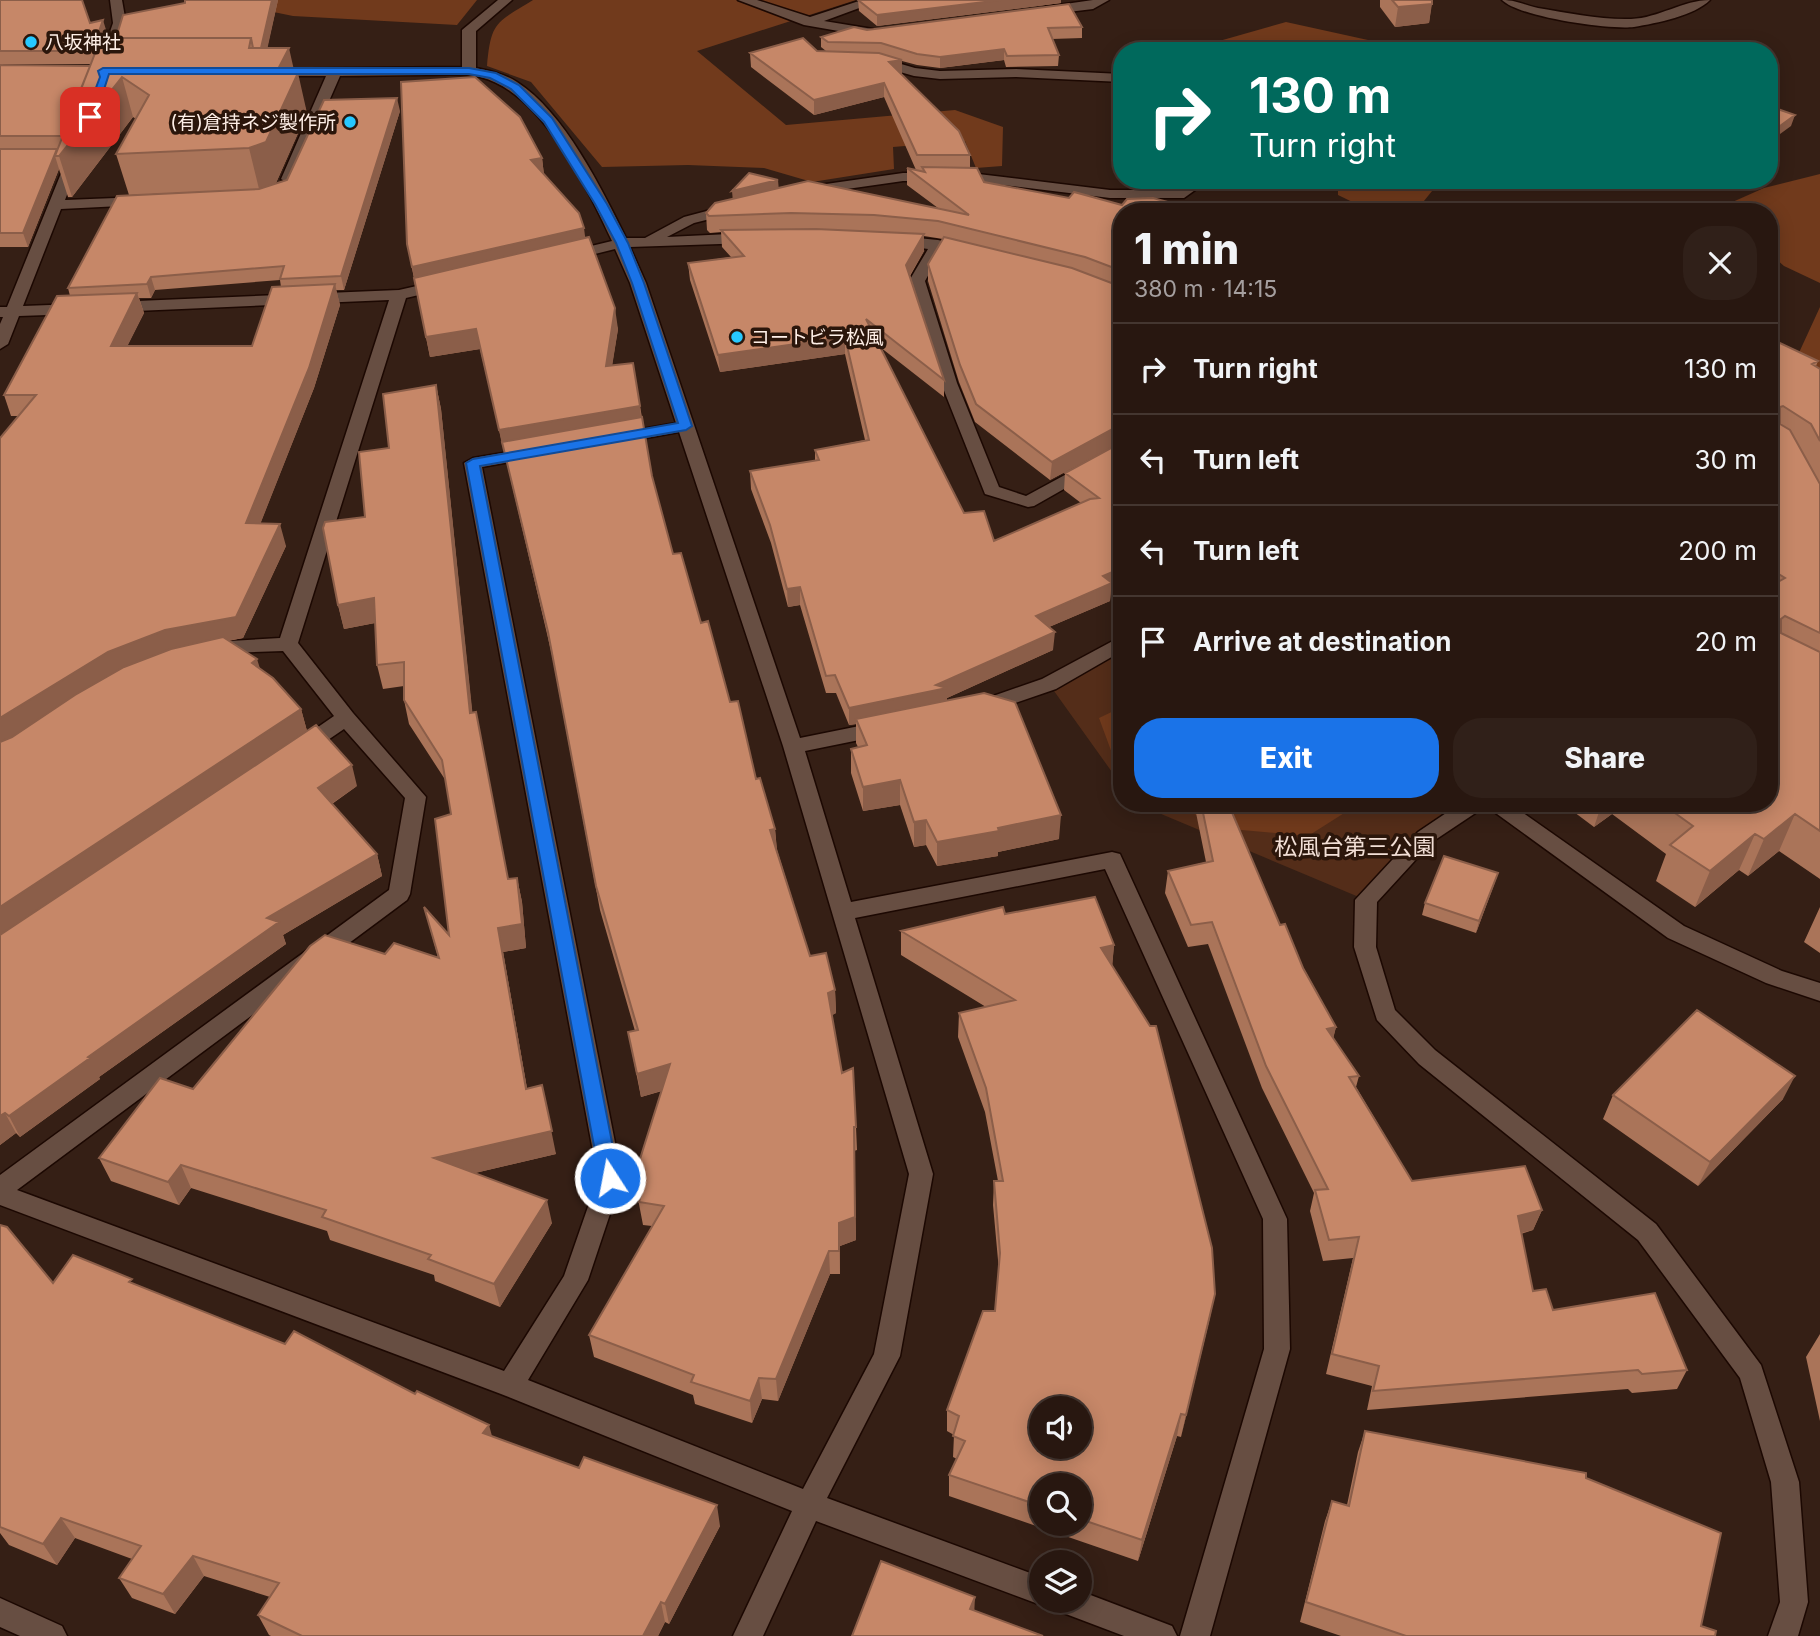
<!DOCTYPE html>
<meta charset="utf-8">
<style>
:root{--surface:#281710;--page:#302019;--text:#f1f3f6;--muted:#a59f9f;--line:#443630;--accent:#1a73e8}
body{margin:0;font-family:Inter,"Noto Sans JP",sans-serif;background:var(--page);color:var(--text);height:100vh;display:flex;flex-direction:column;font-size:26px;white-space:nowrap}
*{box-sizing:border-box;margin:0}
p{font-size:23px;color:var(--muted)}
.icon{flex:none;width:38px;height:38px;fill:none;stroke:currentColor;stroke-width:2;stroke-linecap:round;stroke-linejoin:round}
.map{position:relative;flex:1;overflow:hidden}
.sheet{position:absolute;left:1113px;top:203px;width:665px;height:609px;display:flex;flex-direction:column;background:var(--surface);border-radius:28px;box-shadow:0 4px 18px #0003,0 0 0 2px var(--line)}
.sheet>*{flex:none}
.hud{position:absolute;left:1113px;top:42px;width:665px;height:147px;border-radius:28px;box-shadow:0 4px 18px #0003,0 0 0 2px var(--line);background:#00695c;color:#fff;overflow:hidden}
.buttons{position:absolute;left:1029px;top:1396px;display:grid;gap:14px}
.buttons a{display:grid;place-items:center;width:63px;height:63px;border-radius:50%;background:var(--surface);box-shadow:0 4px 18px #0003,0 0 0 2px var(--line);font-size:35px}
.pin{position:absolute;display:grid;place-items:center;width:60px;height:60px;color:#fff;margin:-30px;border-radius:14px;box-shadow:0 4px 10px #0006}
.me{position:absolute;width:77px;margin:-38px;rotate:349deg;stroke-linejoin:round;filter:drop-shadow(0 0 5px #0008)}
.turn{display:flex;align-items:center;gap:24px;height:147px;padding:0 21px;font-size:32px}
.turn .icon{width:91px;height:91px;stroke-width:2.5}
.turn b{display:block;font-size:49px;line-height:60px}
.round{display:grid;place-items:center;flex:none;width:74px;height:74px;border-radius:28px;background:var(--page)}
.summary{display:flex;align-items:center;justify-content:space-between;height:119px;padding:0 21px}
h1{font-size:42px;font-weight:800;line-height:52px}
.primary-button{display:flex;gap:14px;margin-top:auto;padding:14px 21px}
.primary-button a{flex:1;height:80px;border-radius:28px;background:var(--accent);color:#fff;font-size:28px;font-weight:800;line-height:80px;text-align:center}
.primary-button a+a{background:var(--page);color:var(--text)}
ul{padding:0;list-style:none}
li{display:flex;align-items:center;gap:21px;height:91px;padding:0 21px;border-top:2px solid var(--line)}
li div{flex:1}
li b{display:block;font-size:26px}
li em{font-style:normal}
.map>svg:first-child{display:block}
.green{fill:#542d19}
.forest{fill:#713a1c}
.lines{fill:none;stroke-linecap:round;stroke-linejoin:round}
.minor-casing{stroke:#1c0802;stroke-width:3}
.minor{fill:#674e42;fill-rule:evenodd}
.wall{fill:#aa7459;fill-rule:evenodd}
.shaded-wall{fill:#8b5e49}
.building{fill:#c68768;stroke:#8b5e49;stroke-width:2;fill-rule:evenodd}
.route{fill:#1a73e8;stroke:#114b97;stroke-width:2}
.poi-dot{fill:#27c8ff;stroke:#2b160b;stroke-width:2.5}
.labels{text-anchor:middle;stroke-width:7;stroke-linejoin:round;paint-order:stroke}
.far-poi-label{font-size:19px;fill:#feefe7;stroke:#2b160b;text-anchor:start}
.park-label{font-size:23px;fill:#f2dfd6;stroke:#2b160b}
</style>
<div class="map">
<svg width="1820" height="1636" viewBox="0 0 1820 1636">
<rect width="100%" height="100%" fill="#351f15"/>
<path class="green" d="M1122 642V786L1049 684Z
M1135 803H1477L1425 837 1366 900Z"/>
<path class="forest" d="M237 0H477L457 25 293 16 235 4Z
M533 0H856L697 51 786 125 955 110 1003 127 1002 166 976 168 965 141 893 147 894 169 812 182 764 168 688 165 602 167 531 82 487 66C491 21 496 23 533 0Z
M1286 22 1418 51H1184Z
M1820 174V283L1784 266 1769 253V212H1723L1719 208 1764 188Z
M1338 180H1441L1415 212H1373L1338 195Z
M1820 307V377L1797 357Z
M1122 707V764L1113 756 1099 718Z
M1167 803H1360L1308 836 1231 829Z"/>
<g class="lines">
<defs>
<path id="minor" d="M110 0H122L126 23 114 61 107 65 100 61 113 23Z
M498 0H512L476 31V68C490 71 505 74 517 82 564 112 602 189 626 238H645L684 217 733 204 738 206 741 209 738 212 694 223 667 237 750 233 758 238 750 243 630 247 646 283 800 738 884 721 891 723 894 728 891 733 884 735 805 751 851 902 1112 852 1120 854 1287 1219 1290 1349 1210 1636H1180L1264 1349 1263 1219 1105 869 855 918 933 1174 900 1356 827 1498 1041 1577V1601H1050L1041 1605 816 1521 763 1636H733L792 1511 501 1394 0 1205V1175L389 890 405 798 344 729 306 755H292L289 750 292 745 334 716 283 651 230 653 211 657 204 656 201 651 204 646 230 641 280 638 389 300 113 312 105 307 113 302 399 290 443 280 449 282 451 285 449 288 406 298 298 643 353 713 426 797 410 894 407 900 17 1190 504 1371 564 1276 598 1178 464 463 473 458 532 448 541 453 538 457 482 467 622 1178 588 1280 528 1380 803 1489 874 1354 909 1174 783 746 679 432 619 443 610 438 619 433 676 423 630 283 615 249 567 261 559 256 562 253 612 241C587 188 542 92 480 77 463 73 444 75 427 75 398 75 369 76 340 76L295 179 288 183 281 179 326 76H265L258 72 260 69 462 67V30Z
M738 0H757L810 17 862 0H881L824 21 873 29 880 33 873 37 804 25Z
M1093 0H1109L1093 9 1044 15 1037 11 1044 7Z
M1502 0C1517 0 1524 5 1538 8 1568 13 1601 20 1631 19 1659 18 1683 0 1710 0 1694 16 1657 23 1634 27 1608 30 1519 17 1502 0Z
M877 57 915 68 940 71 1016 69 1122 74V82L1016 77 940 79 914 76 872 64 870 61Z
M75 152 82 156 65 200 141 197 148 201 141 205 61 209 23 306 77 304 85 309 77 314 19 316 8 344 0 349V324L3 317H0V307H7L68 156Z
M903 173H970L1110 190H1180L1192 180H1209L1184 198H1110L970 181H903L805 195 798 191 805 187Z
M897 236 938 240 971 248 974 251 966 256 942 251 925 281 957 383 999 487 1026 496 1122 444V456L1034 506 1028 507 985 494 941 383 909 281 928 249 892 244 889 241Z
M1122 636V651L1056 689 980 715 973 713 970 708 973 703 1042 679Z
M1461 803H1509L1684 926 1782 971 1820 983V1001L1766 983 1668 938 1486 806 1432 842 1377 902 1376 947 1395 1010 1435 1050 1656 1224 1761 1365 1799 1482 1808 1602 1798 1636H1768L1780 1602 1771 1482 1740 1378 1638 1240 1419 1064 1377 1020 1354 947 1355 900 1418 832Z
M1080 1591 1172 1626 1177 1636H1124L1058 1611 1054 1601H1080Z
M0 1598 62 1626 67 1636H20L0 1627Z"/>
</defs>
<use href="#minor" class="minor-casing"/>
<use href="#minor" class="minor"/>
</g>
<path class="wall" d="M0 0 90 23 107 33 105 38H116L185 3V0H278L267 48 294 73 307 113 276 183 261 189 287 180 400 111 344 290H336L340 305 314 388 260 524 286 546 243 638 228 641 260 669 301 709 307 731 19 416H11L4 395 70 296 68 288 259 189 129 195 116 154 136 119 133 117 72 197H68L59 169 28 247H0V65L90 66 91 64H0ZM280 280 281 287 252 346H127L144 313 139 298H151L155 290Z
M858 0 1061 3 877 26 859 11Z
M1380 0H1432L1429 23 1395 27 1380 7Z
M1082 27V38L1052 39 1059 55 1058 66 1006 67 1004 60 940 68 917 65 902 61V75L970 155V167L984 182 1069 198 1122 205 1190 208 1214 212H1122V442H1121L1050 480 975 422 959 382 928 281V264L943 239 924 236V251L910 276 944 380V397L880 347 964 513 994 541 1081 503 1064 490 1065 473 1122 442 1110 601 1049 627 1053 650 947 698V700L1059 839 998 852V856L937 866 926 845 914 847 900 805 863 811 851 773V749L858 747 856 743V724L849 725 836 693H826L800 605 788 607 771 543 751 489 750 471 815 461V450L865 440 845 354 720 372 690 280 688 263 731 257 722 247 721 232 710 233 707 230 706 213 779 188 938 208 907 185V168L916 170 884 97 814 115 751 67 750 53 826 51 821 47V37L867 30Z
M542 158 544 175 586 238 618 329 612 365 640 406 652 476 673 554 701 623 756 779 775 829 777 850 810 956 835 990 836 1013 832 1015 842 1073 856 1127 857 1150 854 1151 856 1240 840 1246V1274H830L778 1401 762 1399 752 1423 695 1404 693 1395 594 1357 589 1335 652 1226 643 1225 634 1178 662 1091 641 1097 628 1032 635 1031 600 910 552 655 480 349 430 357 407 244Z
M1769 338 1818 361 1816 366 1820 369V879L1779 851 1748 876 1739 870 1695 907 1656 881 1666 854 1612 814 1594 827 1562 803H1769Z
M436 385 441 409 472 712 508 879 517 878 522 902 526 948 503 952 527 1088 556 1154 475 1173 552 1223 500 1307 435 1281 434 1275 330 1240 327 1231 191 1188 179 1205 111 1181 99 1158 193 1089 385 954 438 957 424 907 449 935 451 814 446 781 409 724 404 700V686L383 689 377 665 375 623 344 629 338 605 365 517 389 448Z
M357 786 332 804 377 854 382 876 283 935 286 944 99 1077 100 1079 20 1137 16 1133 0 1145V935Z
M1194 803H1228L1280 925 1336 1027 1333 1038 1359 1076 1356 1087 1412 1181 1542 1210 1533 1230 1521 1234 1533 1291 1553 1310 1687 1370 1677 1389 1632 1393 1628 1389 1367 1410 1372 1386 1326 1374 1353 1258 1323 1261 1310 1211 1314 1193 1262 1088 1208 944 1188 947 1165 893 1168 871 1206 862Z
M1498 873 1476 933 1422 915 1425 903Z
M1820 907V953L1804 942Z
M1005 914 1114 945 1112 966 1210 1317 1181 1437 1177 1436 1138 1561 949 1496V1475L957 1459 953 1457 954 1435 947 1431V1410L995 1311 999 1271 993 1205 994 1181H998L985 1112 958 1037 959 1013 986 1007 901 955V931ZM1041 1486H1080V1524H1041Z
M1613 1095 1783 1099 1698 1186 1603 1119Z
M0 1225 53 1283 135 1285 492 1436 720 1526 669 1624 665 1622 658 1636H271L269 1635 258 1615 270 1597 204 1576 175 1614 132 1598 119 1578 132 1559 75 1538 57 1565 9 1545 0 1533Z
M1820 1334V1421L1806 1357Z
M1365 1431 1586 1478 1701 1626 1715 1636H1341L1300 1622 1325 1521 1332 1501 1347 1505 1358 1452Z"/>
<path class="shaded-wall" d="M272 0H278L264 64 260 50Z
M1001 0H1061V3L877 26V15Z
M1432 4 1429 23 1395 27 1398 7Z
M103 20 107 33 96 64 92 51Z
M289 48 296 79 298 73 307 113 276 183 259 189 249 148 276 73Z
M1004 49V60L940 68V57Z
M902 60V75L889 62Z
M122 77 133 117 72 197 59 156H55L59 169 28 247 23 233 57 149Z
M884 83V97L814 115V100Z
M397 98 400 111 344 290 341 276Z
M1795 115 1791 126 1769 142V134Z
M542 158 544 175 531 160Z
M778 180 779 191 733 202 732 191Z
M584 228 586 244 415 284 412 267Z
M924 234V251L906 282V265Z
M151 277 155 290 151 298 147 284Z
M335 284 340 305 314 388 252 545 246 523Z
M137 293 144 313 117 367 111 346Z
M615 308 618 329 609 386 606 366Z
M476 329 480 349 430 357 426 337Z
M845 337V354L720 372 718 355Z
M436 385 441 409 475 737 470 713Z
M640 406 642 426 502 442 503 450 499 430Z
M1122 424 1121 442 1050 480 1052 462Z
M280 524 286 546 243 638 173 651 0 745V718Z
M1122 568V585L1111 589 1110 601 1035 633 1036 616 1103 576Z
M800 587V605L788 607 787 589Z
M374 598 380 622 344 629 338 605Z
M1055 632 1053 650 947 698V706L856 719V724L849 725V708L936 685Z
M257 659 264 681 252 663Z
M301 709 307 731 0 935V907Z
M352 765 357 786 324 809 318 788Z
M900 780V805L863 811V787Z
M1602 803H1615L1612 814 1594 827Z
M1795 814 1779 851 1748 876 1764 839Z
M1061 815 1059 839 998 852V856L937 866V842Z
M926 820V845L914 847V822Z
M775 829 777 853 770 830Z
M1755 834 1739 870 1695 907 1710 871Z
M377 854 382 876 283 935 286 944 99 1077 100 1079 20 1137 9 1116 267 918Z
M1498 873 1494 885 1476 933 1479 921Z
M517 878 522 902 526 948 503 952 531 1112 526 1089 498 928Z
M1114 945 1112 969 1101 948Z
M835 990 836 1013 829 1017 828 993Z
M1336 1027 1331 1048 1327 1029Z
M670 1064 674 1087 641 1097 637 1074Z
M1795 1076 1783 1099 1698 1186 1710 1162Z
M542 1085 556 1154 441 1181 434 1158Z
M5 1113 16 1133 0 1145V1116Z
M854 1127 856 1240 840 1246V1274L839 1223Z
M181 1165 191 1188 179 1205 168 1182Z
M547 1200 552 1223 500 1307 494 1284Z
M1542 1210 1533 1230 1510 1236 1518 1216Z
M829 1251 830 1274 778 1401 776 1379Z
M1215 1294 1210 1317 1181 1437 1186 1415Z
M759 1378 762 1399 752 1423 750 1401Z
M1181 1414 1177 1436 1138 1561 1142 1540Z
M489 1425 495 1447 483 1433Z
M717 1505 720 1526 669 1624 665 1604Z
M61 1518 75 1538 57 1565 43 1544Z
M193 1556 204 1576 175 1614 163 1594Z
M975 1597 974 1617 970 1609Z
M661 1602 665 1622 658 1636H643Z"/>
<path class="building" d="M0 0H82L90 23 103 20 92 51H0Z
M185 0H272L261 48H253L251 38H116L123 15 185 3Z
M858 0H1001L877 15Z
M1392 0H1432V4L1398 7Z
M1069 4 1082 27 1048 28 1059 55 1007 56 1004 49 940 57 917 54 881 43 828 42 821 37 854 27 867 30Z
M101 38H251L249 48H289L276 73H298L266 142 249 148 116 154 149 95 122 77 59 156H55Z
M803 38 817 51 879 53 902 60 889 62 959 131 970 155H917L884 83 814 100 750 53Z
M0 65 90 66 62 136H0Z
M475 77 520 117 542 158 531 160 579 213 584 228 412 267 407 244 401 82Z
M397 98 341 276 280 279 284 266 151 277 147 284 68 288 117 196 259 189 287 180 324 100Z
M1769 106 1795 115 1769 134Z
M0 149H57L23 233H0Z
M922 167 977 168 984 182 1069 198 1074 192 1122 205 1127 199 1153 198 1190 208 1202 204 1214 212H1122V271L1085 257 938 221 874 215 791 213 709 216 706 213 715 203 808 181 969 215 907 168 925 172Z
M749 173 778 180 732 191Z
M1258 207 1265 212H1248Z
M816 229 924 234 906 265 944 380 866 319 964 513 984 511 994 541 1090 499 1099 498 1065 473 1122 442V568L1103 576 1112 583 1036 616 1055 632 936 685 947 688 849 708 835 675 826 676 800 587 787 589 770 525 750 471 819 460 815 450 869 440 845 337 718 355 688 263 744 256 721 230Z
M589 237 615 308 606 366 633 363 640 406 499 430 476 329 426 337 414 278Z
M944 237 1072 268 1122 287V424L1052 462 976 404 960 365 928 264Z
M335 284 309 368 246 523 280 524 236 617 165 630 108 652 0 718V438L36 395H4L57 296 137 293 111 346H252L272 287Z
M1769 338 1818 361 1812 364 1820 369V441L1811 424 1783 406 1780 407V424L1790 430 1820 484V633L1785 616 1781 619V633L1820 652V831L1795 814 1764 839 1755 834 1710 871 1670 845 1693 826 1661 803H1769V601L1774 597 1769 594V587L1785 578 1769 568Z
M436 385 470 713 476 712 508 879 517 878 522 924 498 928 526 1089 542 1085 552 1131 434 1158 547 1200 494 1284 428 1259 431 1255 322 1217 326 1210 181 1165 168 1182 99 1158 160 1078 193 1089 310 946 325 935 385 954 394 943 439 958 424 907 449 935 435 819 451 814 442 760 404 700V662L377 665 374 598 338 605 323 528 325 522 365 517 359 452 389 448 383 394Z
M642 417 652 476 673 554 681 553 701 623 708 621 730 702 738 701 756 779 760 778 775 829 770 830 810 956 826 953 835 990 828 993 842 1073 853 1068 856 1127H854L855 1217 839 1223V1251H829L776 1379 759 1378 750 1401 691 1382 694 1375 589 1335 664 1206 639 1202 643 1188 634 1178 670 1064 637 1074 628 1032 638 1030 596 886 548 632 502 442Z
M223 637 257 659 252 663 273 678 301 709 0 907V742L12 737 75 695 124 667 171 649Z
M984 693 1015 702 1061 815 998 828 999 831 937 842 926 820 914 822 900 780 863 787 851 749 867 745 856 719Z
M316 725 352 765 318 788 377 854 267 918 279 922 88 1057 90 1058 9 1116 5 1113 0 1116V935Z
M1201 803H1228L1280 925 1285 924 1303 968 1336 1027 1327 1029 1359 1076 1349 1077 1412 1181 1525 1166 1542 1210 1518 1216 1533 1291 1546 1289 1553 1310 1655 1293 1687 1370 1642 1374 1638 1370 1373 1391 1379 1366 1332 1354 1359 1237 1329 1240 1315 1190 1328 1189 1266 1066 1212 922 1191 925 1168 871 1213 861Z
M1444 856 1498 873 1479 921 1425 903Z
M1095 897 1114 945 1101 948 1150 1026H1156L1212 1248 1215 1294 1186 1415 1181 1414 1142 1540 1080 1519V1486H1041V1506L949 1475 965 1441 953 1436 959 1416 947 1410 983 1311H995L1000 1253 994 1181H1003L986 1088 959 1013 1015 1000 901 931 1003 907 1005 914ZM1041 1409H1080V1447H1041Z
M1697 1010 1795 1076 1710 1162 1613 1095Z
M0 1225 7 1227 53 1283 73 1255 132 1279 129 1282 285 1344 294 1331 415 1394 417 1391 489 1425 483 1433 579 1468 584 1457 717 1505 665 1604 661 1602 643 1636H302L258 1615 279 1583 193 1556 163 1594 119 1578 141 1546 61 1518 43 1544 0 1527Z
M1365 1431 1586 1473V1478L1721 1533 1701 1626 1716 1631 1715 1636H1406L1306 1602 1332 1501 1349 1506Z
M881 1561 975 1597 970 1609 1043 1636H852Z"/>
<path class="route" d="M103 68H469L496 73 519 85 552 118 607 204 628 243 644 283 692 426 686 430 480 466 619 1178 616 1184 610 1186 603 1184 600 1178 466 463 473 459 678 423 632 283 616 243 595 204 544 122 511 89 490 78 469 74H109L95 117 86 119 85 117 100 77 98 71Z"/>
<g class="poi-dot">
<circle cx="31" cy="42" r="7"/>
<circle cx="350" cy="122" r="7"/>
<circle cx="737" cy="337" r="7"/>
</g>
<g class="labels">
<g class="far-poi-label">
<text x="45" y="49">八坂神社</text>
<text x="336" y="129" text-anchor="end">(有)倉持ネジ製作所</text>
<text x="751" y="344">コートビラ松風</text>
</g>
<g class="park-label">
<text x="1355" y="855">松風台第三公園</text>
</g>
</g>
</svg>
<div class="buttons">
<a><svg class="icon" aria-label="sound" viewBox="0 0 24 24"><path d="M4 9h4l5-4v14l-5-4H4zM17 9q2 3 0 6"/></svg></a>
<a><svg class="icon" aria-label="search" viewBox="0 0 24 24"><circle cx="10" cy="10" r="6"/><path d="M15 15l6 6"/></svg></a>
<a><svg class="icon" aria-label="layers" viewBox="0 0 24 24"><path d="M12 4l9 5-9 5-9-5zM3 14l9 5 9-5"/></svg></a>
</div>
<div class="pin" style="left:90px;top:117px;background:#d93025"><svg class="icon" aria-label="arrive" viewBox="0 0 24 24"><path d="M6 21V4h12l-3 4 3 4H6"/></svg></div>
<svg class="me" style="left:610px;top:1178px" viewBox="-20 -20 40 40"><circle r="17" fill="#1a73e8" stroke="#fff" stroke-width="3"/><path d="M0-11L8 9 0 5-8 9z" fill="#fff"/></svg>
<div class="hud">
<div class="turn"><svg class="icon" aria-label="right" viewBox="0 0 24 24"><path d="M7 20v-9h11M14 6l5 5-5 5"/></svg><div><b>130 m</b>Turn right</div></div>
</div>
<section class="sheet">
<div class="summary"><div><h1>1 min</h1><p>380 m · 14:15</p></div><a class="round"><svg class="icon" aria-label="close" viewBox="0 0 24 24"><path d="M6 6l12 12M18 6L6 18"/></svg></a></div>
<ul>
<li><svg class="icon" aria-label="right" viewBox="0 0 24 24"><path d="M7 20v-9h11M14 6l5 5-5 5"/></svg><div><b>Turn right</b></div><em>130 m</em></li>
<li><svg class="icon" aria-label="left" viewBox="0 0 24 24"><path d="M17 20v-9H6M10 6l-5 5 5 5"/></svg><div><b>Turn left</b></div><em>30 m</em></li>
<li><svg class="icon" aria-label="left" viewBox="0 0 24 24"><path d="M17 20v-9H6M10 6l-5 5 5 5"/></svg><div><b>Turn left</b></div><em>200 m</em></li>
<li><svg class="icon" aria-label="arrive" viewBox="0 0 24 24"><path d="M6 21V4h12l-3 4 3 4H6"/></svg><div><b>Arrive at destination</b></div><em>20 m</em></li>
</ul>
<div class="primary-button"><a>Exit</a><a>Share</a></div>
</section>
</div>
